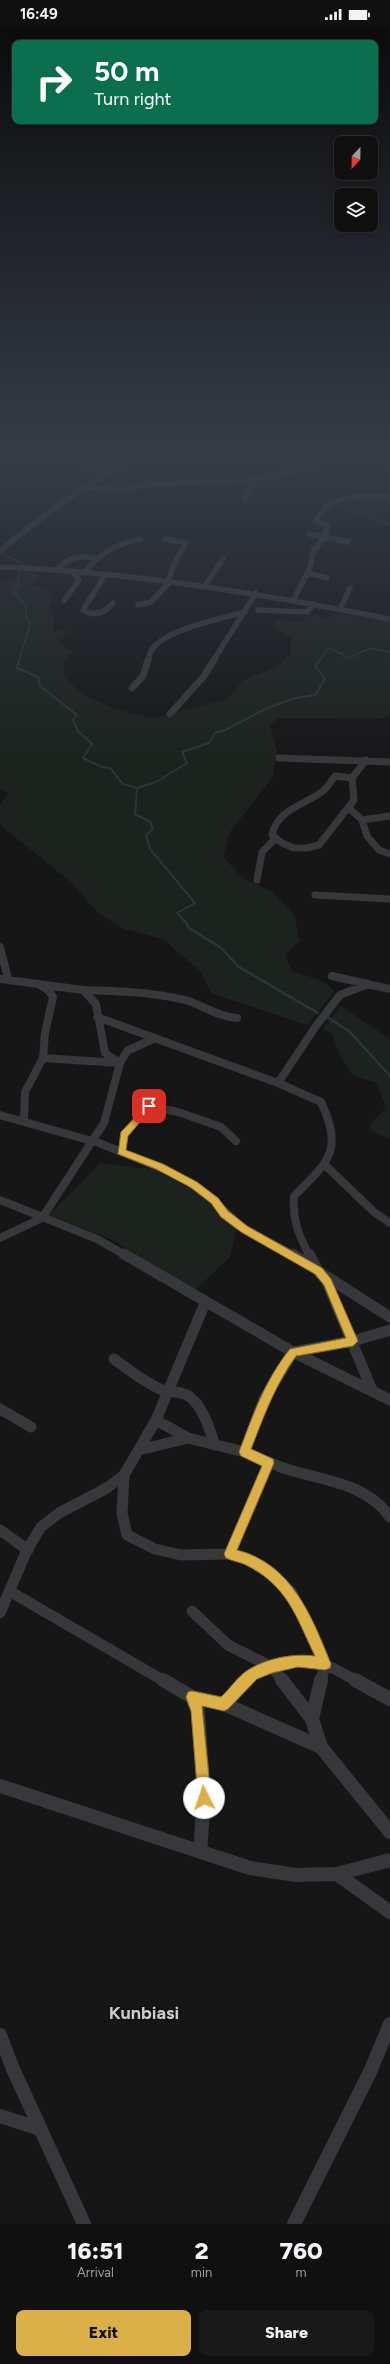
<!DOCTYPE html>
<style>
:root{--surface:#101011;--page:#19191a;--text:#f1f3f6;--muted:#9c9d9f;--line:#303031;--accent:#dcb048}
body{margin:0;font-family:Figtree,sans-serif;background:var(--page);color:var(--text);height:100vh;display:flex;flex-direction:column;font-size:15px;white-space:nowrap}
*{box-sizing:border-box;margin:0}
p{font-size:13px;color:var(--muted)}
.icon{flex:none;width:22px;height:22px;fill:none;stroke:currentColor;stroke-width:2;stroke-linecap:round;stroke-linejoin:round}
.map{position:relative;height:2196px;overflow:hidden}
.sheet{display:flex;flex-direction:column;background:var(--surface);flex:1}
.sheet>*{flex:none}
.guide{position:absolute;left:12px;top:12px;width:366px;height:84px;border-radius:8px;box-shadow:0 2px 10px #0003,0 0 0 1px var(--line);background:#0b6e4f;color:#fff;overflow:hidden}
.needle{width:26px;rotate:202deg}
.tools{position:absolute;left:334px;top:108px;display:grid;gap:8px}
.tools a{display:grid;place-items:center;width:44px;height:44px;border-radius:8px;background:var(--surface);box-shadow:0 2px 10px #0003,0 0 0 1px var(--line);font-size:20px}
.pin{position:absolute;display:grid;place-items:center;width:34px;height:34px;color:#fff;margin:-17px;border-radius:8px;box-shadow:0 2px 6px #0006}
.me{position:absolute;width:44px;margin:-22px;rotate:356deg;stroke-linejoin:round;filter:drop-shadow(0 0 3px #0008)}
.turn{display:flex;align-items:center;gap:14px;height:84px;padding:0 16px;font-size:18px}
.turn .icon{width:52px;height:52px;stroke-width:2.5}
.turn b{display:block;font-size:28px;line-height:34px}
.eta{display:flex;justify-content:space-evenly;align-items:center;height:68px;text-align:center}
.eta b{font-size:24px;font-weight:800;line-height:28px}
.button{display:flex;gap:8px;margin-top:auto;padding:8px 16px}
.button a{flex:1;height:46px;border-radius:8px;background:var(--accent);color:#111;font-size:16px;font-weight:800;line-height:46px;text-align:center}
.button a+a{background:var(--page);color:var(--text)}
.status{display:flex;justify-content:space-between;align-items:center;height:28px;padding:0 20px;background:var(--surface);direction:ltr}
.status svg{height:11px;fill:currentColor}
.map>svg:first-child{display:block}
.green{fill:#1c221d}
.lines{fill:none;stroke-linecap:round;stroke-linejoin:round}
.stream-far2{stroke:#2d343a;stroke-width:1.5}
.stream-far1{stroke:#2d343a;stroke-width:2}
.stream{stroke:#2d343a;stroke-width:2.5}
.minor-far4{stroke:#37383c;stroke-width:5.5}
.minor-far3{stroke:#37383c;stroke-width:7}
.minor-far2{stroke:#37383c;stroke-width:8}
.minor-far1{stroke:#37383c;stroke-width:11}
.minor{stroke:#37383c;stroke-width:14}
.route{fill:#dcb048;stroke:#8f722f}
.labels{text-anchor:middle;stroke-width:4;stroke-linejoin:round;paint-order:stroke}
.near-district-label{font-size:18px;font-weight:bold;fill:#caccd2;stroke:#111112}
</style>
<div class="status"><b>16:49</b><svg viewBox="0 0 49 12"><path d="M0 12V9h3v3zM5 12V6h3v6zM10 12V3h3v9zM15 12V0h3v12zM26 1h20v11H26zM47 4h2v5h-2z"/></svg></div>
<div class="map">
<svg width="390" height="2196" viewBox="0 0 390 2196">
<rect width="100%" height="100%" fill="#161617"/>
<path class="green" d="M390 471V496L356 482 368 472Z
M24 544H36L39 550 31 557 45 559 53 570 48 583 55 590 54 602H68L59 615 73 624 64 632V648L82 666 115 681 154 690 228 671 243 652 279 638 291 625V609L272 599 276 592 301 594 310 586 327 590 338 585 390 593V687L379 691 278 690 270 697 277 725 273 749 230 804 223 829 244 851 271 863 294 886 300 913 285 926 292 943 320 952 335 963 307 997 211 965 201 944 163 911 124 901 96 883 72 855 0 797V776L8 765 0 761V553L13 551Z
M341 978 390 1011V1111L369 1102 371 1095 386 1080 377 1055 353 1047 340 1028 332 1006 322 1001Z
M100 1135 152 1141 205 1168 237 1199 230 1229 195 1262 110 1211 49 1187Z"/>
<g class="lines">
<path class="stream-far2" d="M283 469 342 479 390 497
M1 525 23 536
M19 633 30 596 26 588V578L13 563 18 559V546L21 541
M319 633 329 620 349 630 370 620 390 624"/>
<path class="stream-far1" d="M19 632 17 640 38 649 40 658 77 687 73 692 78 703 92 716 83 730 102 739 110 740 123 756 137 760
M185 894 177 885 195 875 150 821 146 807 153 801 150 794 135 786 137 760 156 754 187 735 182 724 209 715 215 705 225 702 267 680 296 670 315 667 325 651 315 638 320 632"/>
<path class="stream" d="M185 893 189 900 220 919 239 939 318 985
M327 989 349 1003 390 1048"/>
<path class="minor-far4" d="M70 428 76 433 115 440
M359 428 390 431
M85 458 119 462 152 456 234 454 291 445 335 428
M245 470 254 451
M309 506 348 514
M165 511 186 515 174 536 167 556
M0 523C43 487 88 454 138 428
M0 539C131 544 261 566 390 591
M58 541C69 528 79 528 95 530
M84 545C100 525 116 516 141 511
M307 545 327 550
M105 547 83 582C95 589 105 585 113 575
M204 559 223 531
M293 572 309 542 314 522 324 509 328 497 316 493C331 463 362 469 390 469
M64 573 79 552 72 543
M138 577 151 574 168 556
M340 581 350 560
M258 582 307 584 313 576
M148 633C149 627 151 621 156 617 171 601 223 590 245 584
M213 633 256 565"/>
<path class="minor-far3" d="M132 660 143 648 148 632
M170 686 204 648 214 632
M279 730 390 734
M335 748 352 750 354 772 319 817 307 820H294L282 815 272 807C277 781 305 777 323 763 328 759 331 753 335 748Z
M352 750 366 732
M350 781 362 792 367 808 379 822 390 826
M362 792 390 788
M257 852 262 824 275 811
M315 867 390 871"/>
<path class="minor-far2" d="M0 919 8 951
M332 948 390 961
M0 951 83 962 96 976 105 1025 120 1035
M38 956 49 963 53 969 45 1005 43 1030
M83 962C117 963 151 964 185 972 203 977 218 989 237 990
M97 989 278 1055 321 1074C344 1123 328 1134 294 1168 292 1191 299 1208 309 1227
M278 1055 316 998 340 967 368 956
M0 1087 99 1115 170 1144 200 1161 245 1201 294 1227
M24 1093 25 1064 43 1030 119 1035
M122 1124 124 1106 149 1078 178 1084 221 1099 236 1113
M325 1137 374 1184 390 1195
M0 1172 97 1211 125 1227
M0 1210 42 1190 104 1095 120 1035 127 1023 155 1010"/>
<path class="minor-far1" d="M124 1226 293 1324 390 1372
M292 1226 316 1241 326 1252 372 1362
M309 1226 318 1243 390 1289
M114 1331C129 1342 144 1354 160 1361 170 1365 181 1362 190 1369 204 1380 209 1401 215 1417
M0 1381 31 1399
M156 1392 188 1410 245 1424 264 1371 293 1324 353 1313 390 1302
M139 1422 188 1410
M245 1424C260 1430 275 1438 290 1442 326 1453 367 1456 390 1489
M124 1447 122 1485 127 1507 155 1521 181 1527 230 1526 247 1530 271 1544 292 1565 325 1636 321 1653
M0 1502 28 1522
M230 1526 269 1435
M11 1564 164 1653
M192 1583 228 1617 272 1639 283 1653
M0 1585 27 1522 41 1499 59 1485 107 1460 124 1447 156 1392 205 1275
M246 1653C263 1635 303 1627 326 1637 336 1641 347 1648 357 1653"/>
<path class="minor" d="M163 1652 192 1669 224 1676 321 1719 390 1804
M282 1652 312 1691
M355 1652 390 1671
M192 1669 198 1683 204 1770 200 1824
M224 1676 247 1652
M321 1719 312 1691 321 1652
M0 1758 250 1840 296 1847 337 1846 390 1832
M337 1846 390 1884
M0 2007 13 2041 84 2196
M0 2088 40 2101
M294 2196 370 2044 390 1996"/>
</g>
<linearGradient id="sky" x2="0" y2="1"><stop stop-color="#0c0c0d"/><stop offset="0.58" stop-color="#363c47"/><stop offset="1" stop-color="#363c47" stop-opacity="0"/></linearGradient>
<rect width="390" height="736" fill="url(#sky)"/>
<path class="route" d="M149 1075 154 1078 128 1108 126 1122 163 1136 197 1154 218 1170 228 1183 247 1198 322 1240 331 1251 358 1313 353 1318 296 1328C275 1357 264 1388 251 1421L273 1431 274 1435 237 1522C292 1536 312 1589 331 1636L330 1640 325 1642 298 1639 272 1645 257 1651 228 1681 224 1683 202 1678 211 1770 209 1775 204 1777 200 1775 198 1770 191 1683 186 1669 188 1664 192 1663 221 1669C230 1661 238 1648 248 1642 267 1630 294 1625 315 1628 296 1589 288 1558 246 1537 240 1534 232 1533 226 1530L224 1526 262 1438 241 1428 239 1424C253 1387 265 1352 290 1321L346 1310 324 1257 315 1246 241 1204 221 1189 211 1175 190 1159 156 1141 118 1126 121 1104Z"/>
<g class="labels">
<g class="near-district-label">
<text x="144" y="1991">Kunbiasi</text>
</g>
</g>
</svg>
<div class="tools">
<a><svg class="needle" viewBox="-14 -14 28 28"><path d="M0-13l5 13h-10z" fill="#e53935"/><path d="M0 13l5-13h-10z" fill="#9c9d9f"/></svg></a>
<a><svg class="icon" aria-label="layers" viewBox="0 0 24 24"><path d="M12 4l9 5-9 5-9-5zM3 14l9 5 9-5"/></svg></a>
</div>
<div class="pin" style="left:149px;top:1078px;background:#d93025"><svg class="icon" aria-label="arrive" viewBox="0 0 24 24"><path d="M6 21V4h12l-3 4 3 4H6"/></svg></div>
<svg class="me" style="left:204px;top:1770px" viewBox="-20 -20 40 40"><circle r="19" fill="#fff"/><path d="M0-13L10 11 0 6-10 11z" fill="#dcb048"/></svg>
<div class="guide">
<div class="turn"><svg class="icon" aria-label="right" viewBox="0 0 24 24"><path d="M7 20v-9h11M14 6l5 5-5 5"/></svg><div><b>50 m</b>Turn right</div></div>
</div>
</div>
<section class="sheet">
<div class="eta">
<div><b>16:51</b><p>Arrival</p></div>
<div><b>2</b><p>min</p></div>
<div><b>760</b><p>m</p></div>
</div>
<div class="button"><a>Exit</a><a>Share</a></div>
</section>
